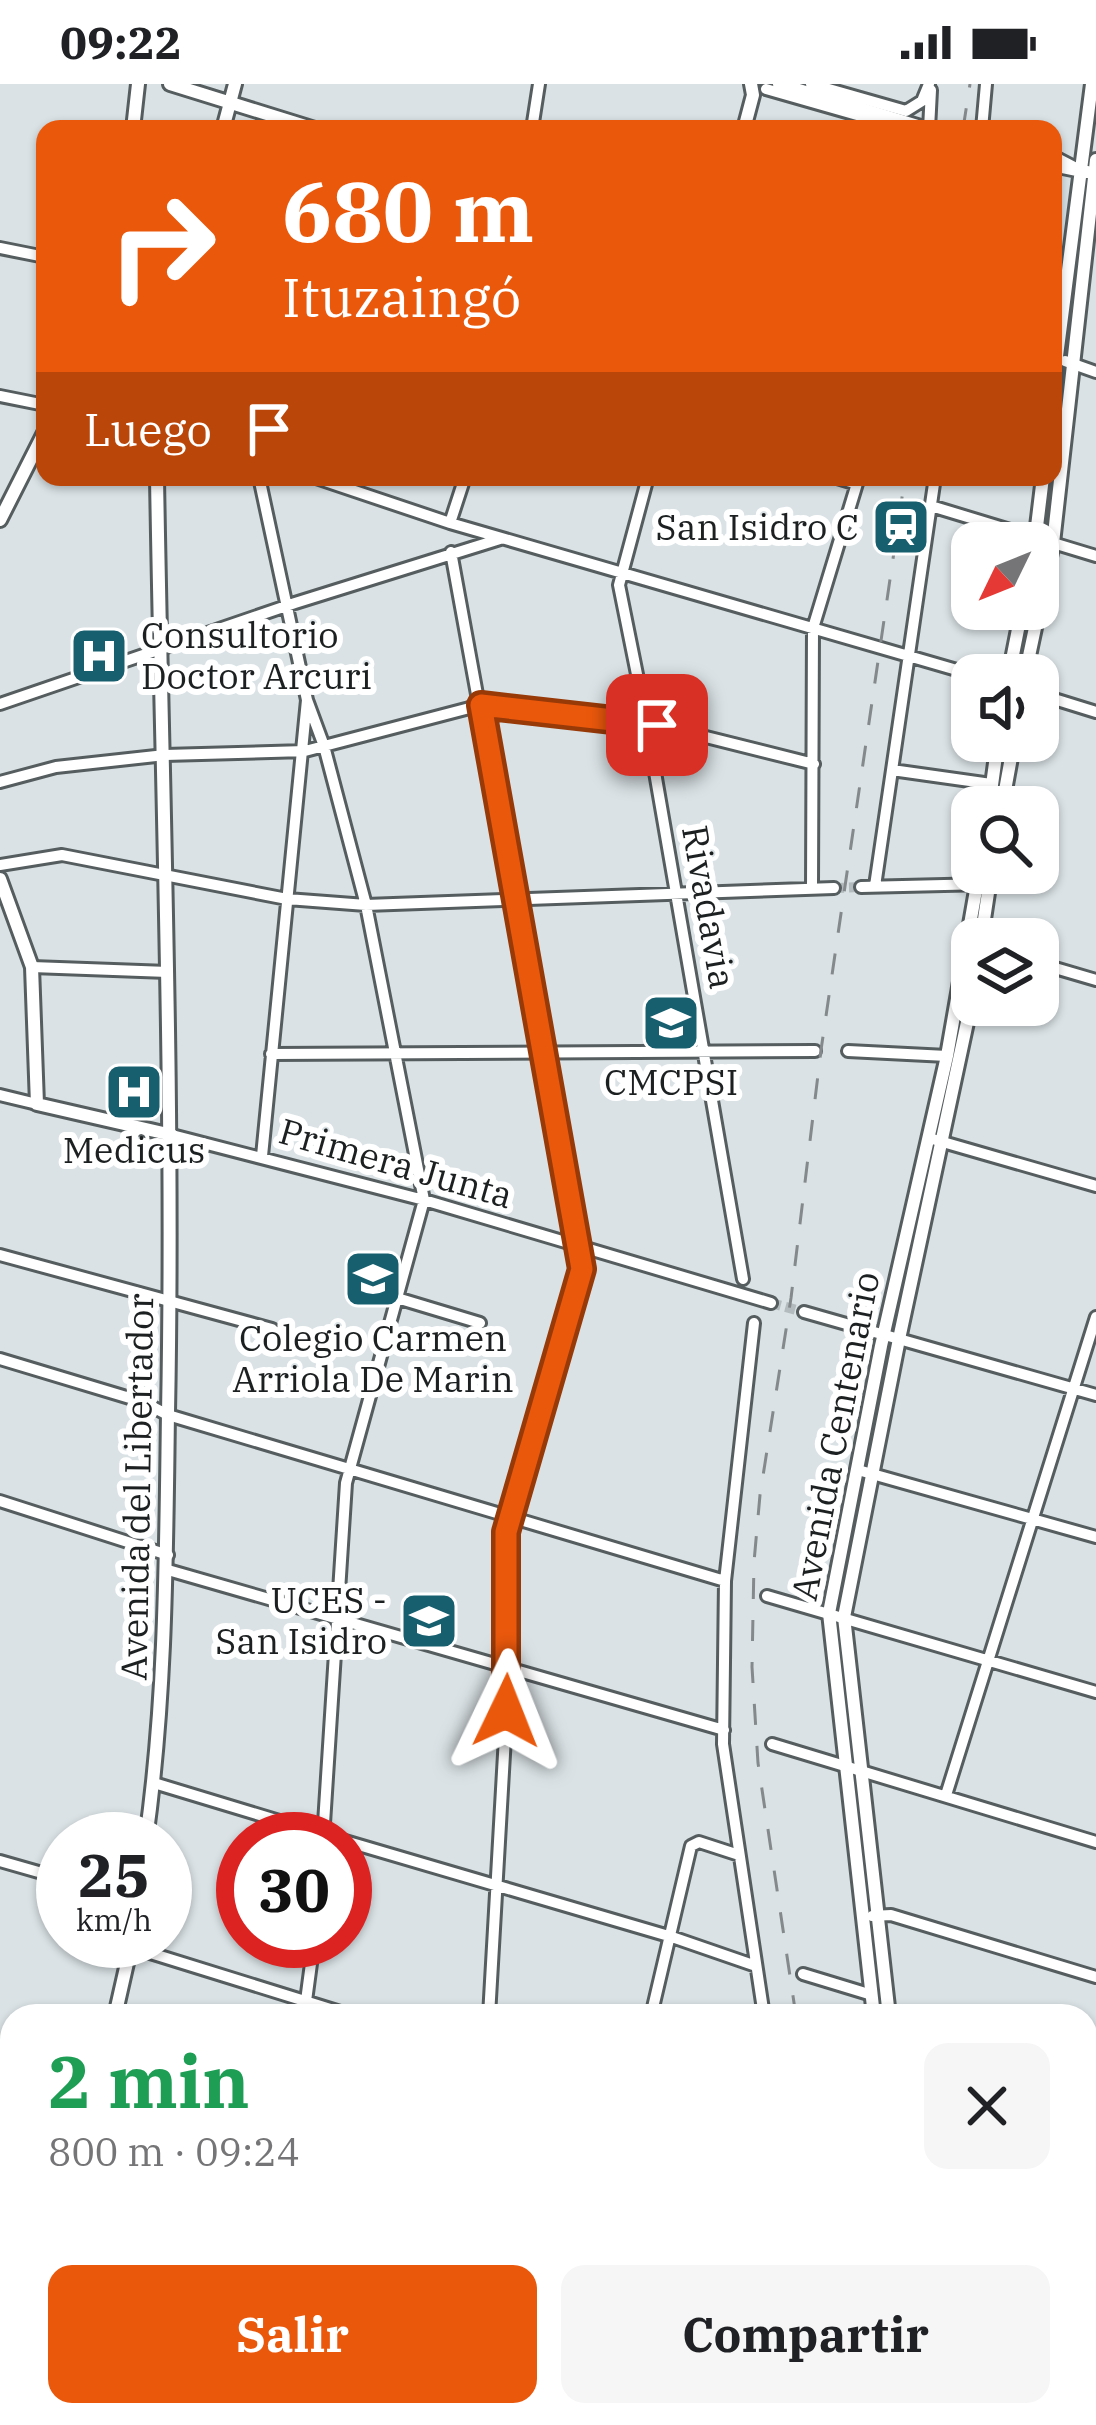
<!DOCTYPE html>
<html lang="es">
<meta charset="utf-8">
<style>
:root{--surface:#fff;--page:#f6f6f6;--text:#202124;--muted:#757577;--accent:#ea580c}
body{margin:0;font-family:"IBM Plex Serif",serif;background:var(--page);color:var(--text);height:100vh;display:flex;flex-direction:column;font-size:45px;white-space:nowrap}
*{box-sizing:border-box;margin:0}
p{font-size:39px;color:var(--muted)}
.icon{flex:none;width:66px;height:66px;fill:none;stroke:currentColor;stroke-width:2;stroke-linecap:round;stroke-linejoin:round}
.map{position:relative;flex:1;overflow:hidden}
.side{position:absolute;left:0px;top:1920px;width:1098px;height:423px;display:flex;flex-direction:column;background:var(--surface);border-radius:36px 36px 0 0;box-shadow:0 3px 9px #0004}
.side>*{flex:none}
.banner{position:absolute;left:36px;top:36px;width:1026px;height:366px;border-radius:24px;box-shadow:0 3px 9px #0004;background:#ea580c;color:#fff;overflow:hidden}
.needle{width:78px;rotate:227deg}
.controls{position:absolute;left:951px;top:438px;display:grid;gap:24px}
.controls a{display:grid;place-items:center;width:108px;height:108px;border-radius:24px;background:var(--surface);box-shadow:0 3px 9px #0004;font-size:60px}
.speed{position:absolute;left:36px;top:1728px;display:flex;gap:24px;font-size:60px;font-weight:700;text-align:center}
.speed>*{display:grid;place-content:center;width:156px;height:156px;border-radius:50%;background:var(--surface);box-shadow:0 3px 9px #0004;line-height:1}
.speed small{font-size:30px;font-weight:400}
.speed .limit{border:18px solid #d22;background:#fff;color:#111}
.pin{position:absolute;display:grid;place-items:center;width:102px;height:102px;color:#fff;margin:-51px;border-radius:24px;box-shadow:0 6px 18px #0006}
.me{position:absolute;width:132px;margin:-66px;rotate:2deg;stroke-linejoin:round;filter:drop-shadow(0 0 9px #0008)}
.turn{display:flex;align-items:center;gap:42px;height:252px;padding:0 48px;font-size:54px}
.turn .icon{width:156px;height:156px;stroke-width:2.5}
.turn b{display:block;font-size:84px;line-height:102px}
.then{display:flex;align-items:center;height:114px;padding:0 48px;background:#0003;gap:24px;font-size:45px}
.round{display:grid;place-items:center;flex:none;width:126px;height:126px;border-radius:24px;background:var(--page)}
.headline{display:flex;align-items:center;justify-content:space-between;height:204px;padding:0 48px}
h1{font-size:72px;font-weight:800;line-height:90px;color:#1e9e55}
.action{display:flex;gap:24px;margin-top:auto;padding:24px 48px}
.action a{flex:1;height:138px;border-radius:24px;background:var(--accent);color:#fff;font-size:48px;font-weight:800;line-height:138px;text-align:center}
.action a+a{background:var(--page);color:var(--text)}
.status{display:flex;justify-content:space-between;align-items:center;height:84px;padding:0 60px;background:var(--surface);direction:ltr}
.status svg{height:33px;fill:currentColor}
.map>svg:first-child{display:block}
.forest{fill:url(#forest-firs)}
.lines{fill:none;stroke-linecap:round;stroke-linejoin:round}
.minor-tunnel{stroke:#b4bbbe;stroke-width:10;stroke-dasharray:10 5;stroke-linecap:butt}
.minor-casing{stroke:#565d5f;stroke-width:16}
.major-casing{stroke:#565d5f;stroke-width:18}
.minor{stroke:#fff;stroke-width:10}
.major{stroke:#fff;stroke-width:12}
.rail{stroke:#84898b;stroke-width:3;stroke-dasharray:21 21;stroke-linecap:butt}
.route-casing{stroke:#983908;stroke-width:30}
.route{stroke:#ea580c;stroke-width:21}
.labels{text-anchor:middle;stroke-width:12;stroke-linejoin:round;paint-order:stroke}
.poi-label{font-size:36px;fill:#1d2021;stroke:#fff}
.street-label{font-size:36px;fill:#1d2021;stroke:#fff}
</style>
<div class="status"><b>09:22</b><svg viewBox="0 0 49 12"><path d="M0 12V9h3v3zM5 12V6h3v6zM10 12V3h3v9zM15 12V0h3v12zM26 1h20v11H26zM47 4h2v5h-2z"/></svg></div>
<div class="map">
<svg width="1096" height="2341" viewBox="0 0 1096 2341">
<defs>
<pattern id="forest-firs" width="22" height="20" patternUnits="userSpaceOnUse" patternTransform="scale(3)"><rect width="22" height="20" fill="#2ebcd9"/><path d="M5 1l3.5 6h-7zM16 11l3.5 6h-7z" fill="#28a1ba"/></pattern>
</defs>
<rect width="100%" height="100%" fill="#dae2e5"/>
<path class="forest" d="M1086 2169 1096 2172V2341H919L920 2331H1086Z"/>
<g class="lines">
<path class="minor-tunnel" d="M834 804 861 803
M771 1219 804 1228"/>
<defs>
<path id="minor" d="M811 0 906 27 922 17 929 0
M766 5 906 45
M532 45 539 0
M929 45 931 6
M982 45 986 0
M1053 72 1076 84
M0 164 45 173
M1065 277 1096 288
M0 312 45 321
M259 393 307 616 262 1072
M313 393 450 439 974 591
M648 393 619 501 644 625 743 1195
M834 393 857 400
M931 422 1096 472
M450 439 465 393
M451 468 582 1185 506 1448 509 1583 489 1932
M1038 610 1096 628
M307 616 324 662 366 821 424 1116 346 1399 323 1755
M0 620 295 519 500 455
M892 686 991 700
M0 698 56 683 165 671 305 667 481 621 646 638 814 680
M0 781 62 771 287 815 366 821 834 804
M875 802 935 393
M861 803 986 800
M812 805 813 544 859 393
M1038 879 1096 896
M32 883 168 888
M848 967 947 972
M271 970 815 967
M0 1011 37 1020
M172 1051 424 1116 771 1219
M929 1054 1096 1102
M0 1171 272 1245
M397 1214 480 1239
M804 1228 1096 1311
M754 1239 725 1497 723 1660 764 1932
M0 1275 143 1318 168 1331 725 1497
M858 1386 1096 1453
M0 1417 168 1471
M168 1486 724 1646
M767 1512 1096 1608
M772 1660 1096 1758
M154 1699 339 1755
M946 1711 1096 1233
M345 1757 672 1853 756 1882
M0 1777 63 1795
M872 1832 891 1831 1096 1893
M131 1863 353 1932
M803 1890 872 1911
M304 1932 314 1857
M651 1932 691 1762 699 1758 739 1771
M1086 2012 1096 1980
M1086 2025 1096 2028
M1086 2160 1096 2163
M0 2209 12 2213
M423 2331 455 2341
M177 2341 180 2331
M382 2341 385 2331
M541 2341 544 2331
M682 2341 685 2331"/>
<path id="major" d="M170 0 315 45
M779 0 921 43
M133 45 138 0
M223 45 235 0
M744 45 753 11 751 0
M1053 81 1087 88
M1053 303 1092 0
M0 436 45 347
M1035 459 1043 393
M1009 591 1022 525
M1025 591 1053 459 1096 76
M989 723 998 657
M1002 723 1014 657
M0 795 32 883 37 1020 172 1051
M981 855 991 789
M146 1755C166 1613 166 1472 168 1329 174 1017 162 705 157 393
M115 1932 132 1857
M874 1932 829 1529 881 1262 947 972 979 789
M889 1932 844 1533 899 1255 972 915
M869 2331 873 2335 896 2337
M1 2341 12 2306"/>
</defs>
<use href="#minor" class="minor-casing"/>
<use href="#major" class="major-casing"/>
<use href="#minor" class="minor"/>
<use href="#major" class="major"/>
<path class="rail" d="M963 45 970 0
M796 1932 758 1679 752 1583 754 1478 760 1411 791 1214 821 966 905 393
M822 2341V2331"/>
</g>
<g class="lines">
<defs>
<path id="route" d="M506 1627V1448L582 1185 481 621 657 641"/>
</defs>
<use href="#route" class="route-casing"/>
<use href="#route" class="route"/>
</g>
<defs>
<symbol id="station-square" viewBox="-11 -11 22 22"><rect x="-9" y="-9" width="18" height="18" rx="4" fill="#175f6f" stroke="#fff"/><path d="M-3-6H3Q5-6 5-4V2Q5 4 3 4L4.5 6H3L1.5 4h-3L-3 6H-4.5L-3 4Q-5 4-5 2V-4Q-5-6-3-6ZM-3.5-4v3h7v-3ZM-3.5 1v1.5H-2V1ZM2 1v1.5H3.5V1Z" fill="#fff"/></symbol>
<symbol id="hospital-square" viewBox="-11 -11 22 22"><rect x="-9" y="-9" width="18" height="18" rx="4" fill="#175f6f" stroke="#fff"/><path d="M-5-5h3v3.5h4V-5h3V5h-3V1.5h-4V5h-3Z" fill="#fff"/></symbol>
<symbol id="university-square" viewBox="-11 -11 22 22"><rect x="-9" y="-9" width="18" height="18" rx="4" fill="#175f6f" stroke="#fff"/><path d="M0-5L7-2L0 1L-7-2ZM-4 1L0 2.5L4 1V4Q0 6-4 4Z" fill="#fff"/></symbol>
</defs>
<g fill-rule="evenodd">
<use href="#station-square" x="868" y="410" width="66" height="66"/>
<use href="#hospital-square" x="66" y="539" width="66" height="66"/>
<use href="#university-square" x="638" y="906" width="66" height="66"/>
<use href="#hospital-square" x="101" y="975" width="66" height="66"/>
<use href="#university-square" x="340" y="1162" width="66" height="66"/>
<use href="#university-square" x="396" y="1504" width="66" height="66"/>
</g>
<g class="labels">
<g class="poi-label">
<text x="859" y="456" text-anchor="end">San Isidro C</text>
<text x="141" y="564" text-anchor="start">Consultorio<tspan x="141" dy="41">Doctor Arcuri</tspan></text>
<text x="671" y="1011">CMCPSI</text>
<text x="134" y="1079">Medicus</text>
<text x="373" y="1267">Colegio Carmen<tspan x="373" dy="41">Arriola De Marin</tspan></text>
<text x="387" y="1529" text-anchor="end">UCES -<tspan x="387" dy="41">San Isidro</tspan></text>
</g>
<g class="street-label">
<text transform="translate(709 823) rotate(80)" y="13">Rivadavia</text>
<text transform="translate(396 1079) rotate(16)" y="13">Primera Junta</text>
<text transform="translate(835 1352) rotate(-79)" y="13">Avenida Centenario</text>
<text transform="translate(137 1403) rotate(-89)" y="13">Avenida del Libertador</text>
</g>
</g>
</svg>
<div class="controls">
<a><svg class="needle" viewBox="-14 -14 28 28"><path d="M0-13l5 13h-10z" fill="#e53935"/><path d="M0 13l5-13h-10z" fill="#757577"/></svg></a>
<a><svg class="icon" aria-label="sound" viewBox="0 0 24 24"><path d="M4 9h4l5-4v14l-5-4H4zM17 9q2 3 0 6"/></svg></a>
<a><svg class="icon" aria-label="search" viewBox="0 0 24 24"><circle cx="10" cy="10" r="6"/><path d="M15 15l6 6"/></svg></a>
<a><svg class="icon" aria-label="layers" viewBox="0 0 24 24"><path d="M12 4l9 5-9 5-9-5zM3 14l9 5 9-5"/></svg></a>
</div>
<div class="speed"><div>25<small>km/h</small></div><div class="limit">30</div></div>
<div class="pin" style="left:657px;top:641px;background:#d93025"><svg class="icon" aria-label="arrive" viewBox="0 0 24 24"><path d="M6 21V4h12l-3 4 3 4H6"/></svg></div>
<svg class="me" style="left:506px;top:1627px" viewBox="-20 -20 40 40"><path d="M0-17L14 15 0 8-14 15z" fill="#ea580c" stroke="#fff" stroke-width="4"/></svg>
<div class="banner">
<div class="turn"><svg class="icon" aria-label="right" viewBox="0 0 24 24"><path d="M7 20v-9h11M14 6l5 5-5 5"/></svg><div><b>680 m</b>Ituzaingó</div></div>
<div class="then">Luego<svg class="icon" aria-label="arrive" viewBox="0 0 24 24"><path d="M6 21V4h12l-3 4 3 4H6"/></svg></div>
</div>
<section class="side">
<div class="headline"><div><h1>2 min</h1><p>800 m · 09:24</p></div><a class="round"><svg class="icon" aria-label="close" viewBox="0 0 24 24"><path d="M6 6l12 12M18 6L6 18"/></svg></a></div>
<div class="action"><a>Salir</a><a>Compartir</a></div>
</section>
</div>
